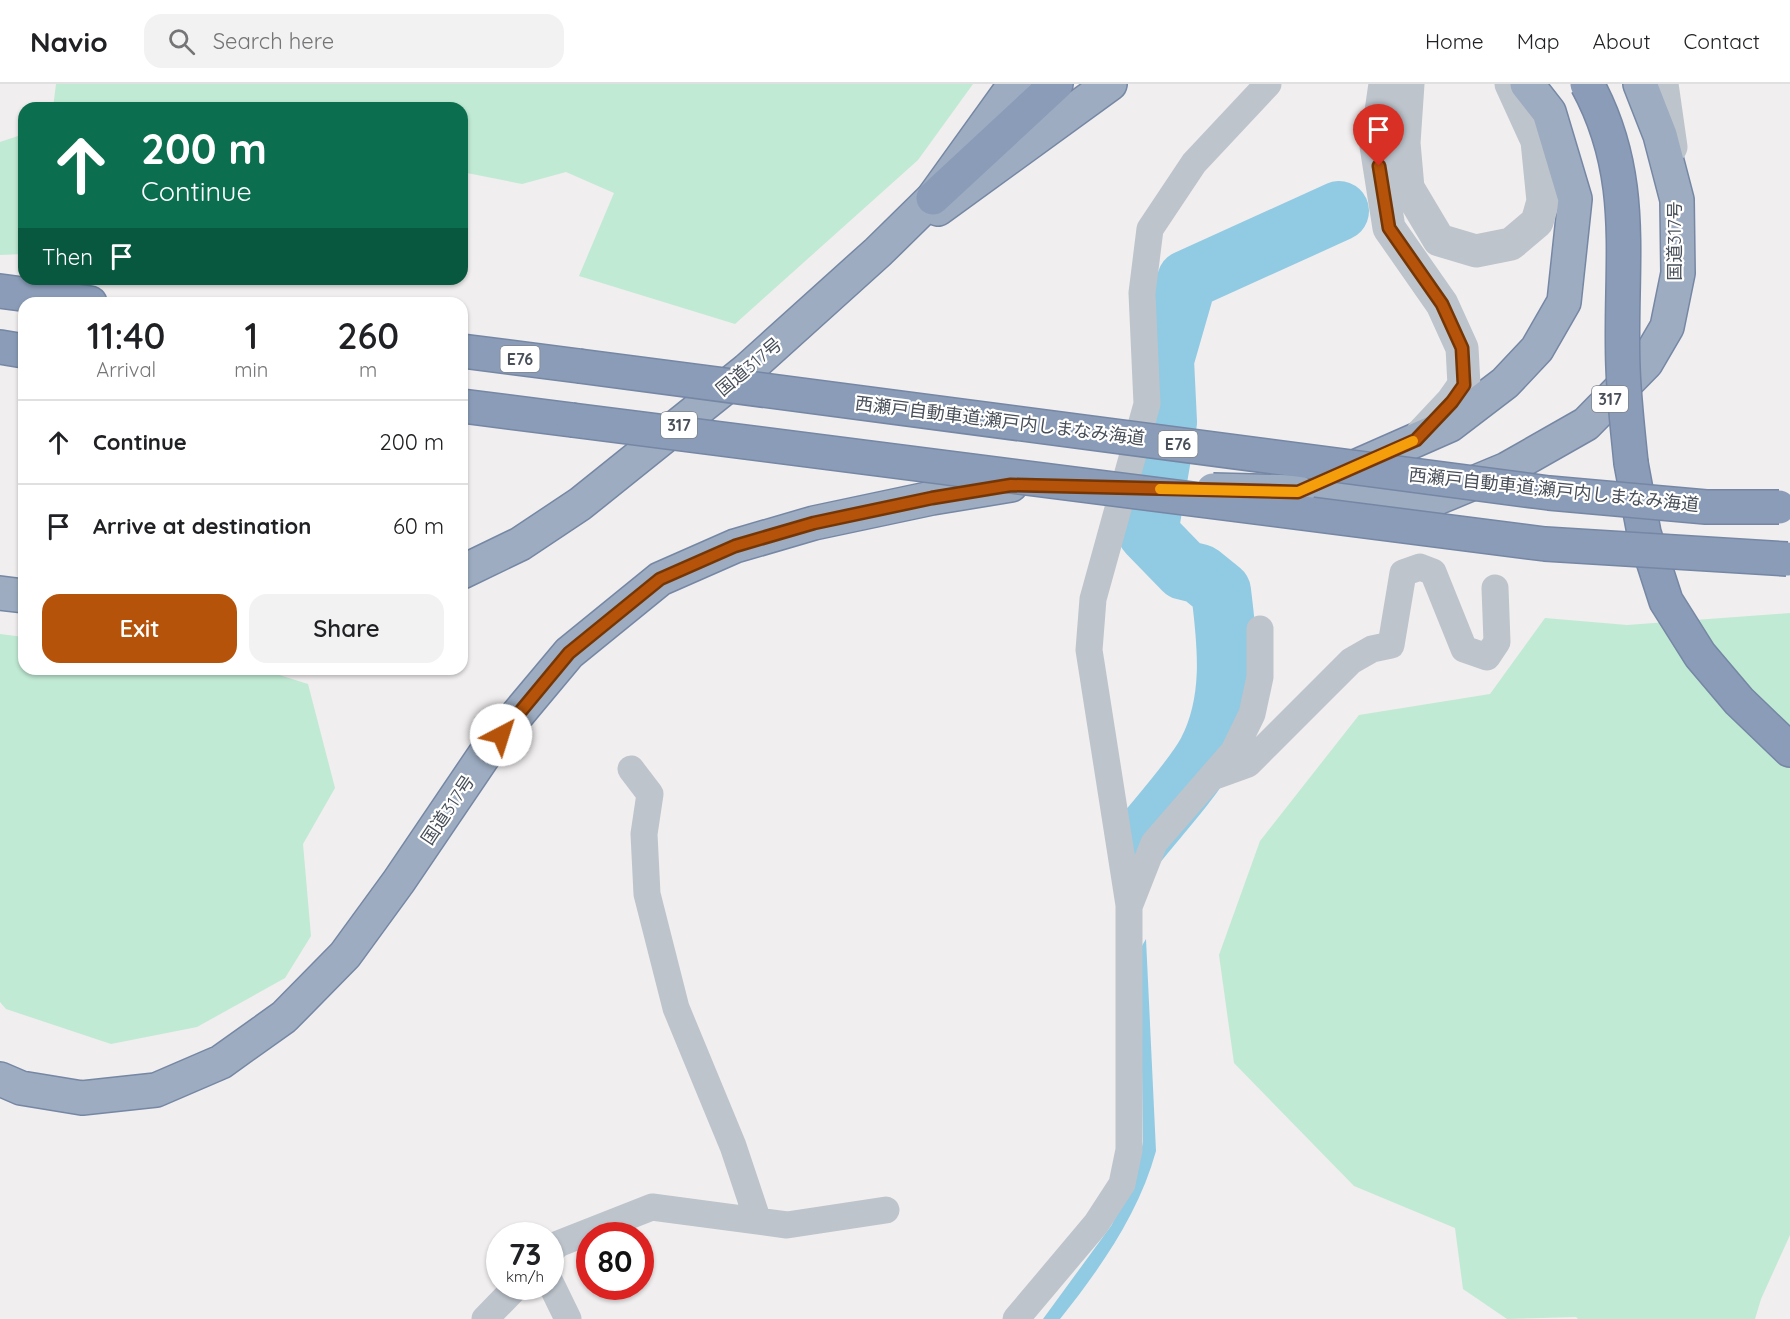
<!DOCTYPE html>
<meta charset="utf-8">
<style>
:root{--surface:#fff;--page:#f2f2f2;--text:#202124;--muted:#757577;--line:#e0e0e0;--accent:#b45309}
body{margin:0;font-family:Quicksand,"Noto Sans JP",sans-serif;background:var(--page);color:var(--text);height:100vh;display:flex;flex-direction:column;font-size:22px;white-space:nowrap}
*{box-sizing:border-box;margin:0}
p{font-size:20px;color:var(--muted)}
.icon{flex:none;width:33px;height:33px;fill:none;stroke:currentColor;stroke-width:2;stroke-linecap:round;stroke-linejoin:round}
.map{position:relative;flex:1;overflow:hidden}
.side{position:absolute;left:18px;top:213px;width:450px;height:378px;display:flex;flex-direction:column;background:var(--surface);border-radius:18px;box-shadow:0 2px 4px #0004}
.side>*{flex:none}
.top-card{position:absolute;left:18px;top:18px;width:450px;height:183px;border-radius:18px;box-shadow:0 2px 4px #0004;background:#0b6e4f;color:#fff;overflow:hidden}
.speed{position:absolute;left:486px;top:1138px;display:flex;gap:12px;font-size:30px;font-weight:700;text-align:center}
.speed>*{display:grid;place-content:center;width:78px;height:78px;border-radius:50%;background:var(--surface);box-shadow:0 2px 4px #0004;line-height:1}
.speed small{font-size:15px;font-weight:400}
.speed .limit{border:9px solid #d22;background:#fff;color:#111}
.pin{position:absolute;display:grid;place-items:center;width:51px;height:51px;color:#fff;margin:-62px -26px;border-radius:50% 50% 50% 0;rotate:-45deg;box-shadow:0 0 6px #0007}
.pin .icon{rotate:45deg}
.me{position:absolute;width:66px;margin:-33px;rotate:40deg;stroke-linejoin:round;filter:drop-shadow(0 0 4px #0008)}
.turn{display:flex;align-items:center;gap:21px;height:126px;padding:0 24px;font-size:27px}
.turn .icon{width:78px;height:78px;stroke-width:2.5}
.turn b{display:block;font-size:42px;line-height:51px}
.then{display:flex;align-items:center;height:57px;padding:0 24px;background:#0003;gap:12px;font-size:22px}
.eta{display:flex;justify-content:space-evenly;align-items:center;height:102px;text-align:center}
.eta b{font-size:36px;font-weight:600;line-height:42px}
.button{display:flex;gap:12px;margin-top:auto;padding:12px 24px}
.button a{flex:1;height:69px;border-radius:18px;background:var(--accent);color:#fff;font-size:24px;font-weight:600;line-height:69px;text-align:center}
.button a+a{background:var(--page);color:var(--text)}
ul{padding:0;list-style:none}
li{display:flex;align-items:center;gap:18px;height:84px;padding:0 24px;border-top:2px solid var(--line)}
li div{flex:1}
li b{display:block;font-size:22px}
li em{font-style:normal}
header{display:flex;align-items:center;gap:36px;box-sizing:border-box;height:84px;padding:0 30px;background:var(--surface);border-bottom:2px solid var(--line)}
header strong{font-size:28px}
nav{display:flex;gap:33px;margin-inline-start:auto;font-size:21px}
.search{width:420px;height:54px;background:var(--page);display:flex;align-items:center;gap:15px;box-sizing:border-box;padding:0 21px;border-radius:18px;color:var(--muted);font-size:22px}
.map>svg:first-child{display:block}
.green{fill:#c0ead4}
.water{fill:#91cae3}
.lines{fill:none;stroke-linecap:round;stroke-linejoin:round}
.river{stroke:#91cae3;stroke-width:60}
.trunk-casing{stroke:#7587a4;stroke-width:36}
.motorway-casing{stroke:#7587a4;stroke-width:36}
.minor{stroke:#bdc4cc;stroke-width:27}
.tertiary{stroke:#bdc4cc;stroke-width:33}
.trunk{stroke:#9dacc1;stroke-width:33}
.motorway{stroke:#8a9cb8;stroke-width:33}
.trunk-bridge-casing{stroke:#7587a4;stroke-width:36;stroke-linecap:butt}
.motorway-bridge-casing{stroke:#7587a4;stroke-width:36;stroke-linecap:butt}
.trunk-bridge{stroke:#9dacc1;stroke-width:33}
.motorway-bridge{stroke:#8a9cb8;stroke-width:33}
.route-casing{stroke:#753606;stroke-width:15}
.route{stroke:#b45309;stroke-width:10}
.slow{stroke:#f59e0b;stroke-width:10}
.labels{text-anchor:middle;stroke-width:4.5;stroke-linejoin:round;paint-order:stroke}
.shield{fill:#fff;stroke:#7f848b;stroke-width:1.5}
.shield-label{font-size:16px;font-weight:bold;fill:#484f59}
.street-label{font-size:18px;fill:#484f59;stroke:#fff}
</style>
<header>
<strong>Navio</strong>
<div class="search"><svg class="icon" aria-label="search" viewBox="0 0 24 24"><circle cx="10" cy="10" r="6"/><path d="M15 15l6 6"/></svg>Search here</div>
<nav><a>Home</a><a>Map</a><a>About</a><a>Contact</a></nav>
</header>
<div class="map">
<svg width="1790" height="1235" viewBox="0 0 1790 1235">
<rect width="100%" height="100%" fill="#f0eeee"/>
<path class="green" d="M56 0H973L918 76 735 240 579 192 614 109 566 88 522 100 462 88V24H53Z
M24 50V170L0 171V58Z
M1790 529V1151L1761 1215 1755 1235H1578L1576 1233 1507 1235 1463 1205 1455 1144 1354 1102 1234 979 1219 871 1260 757 1359 631 1490 610 1545 534 1627 541Z
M0 550 24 553V585H260L308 600 335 704 303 760 311 852 285 894 197 943 111 960 6 925 0 918Z"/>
<path class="water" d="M1146 855 1156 1067C1139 1129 1100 1185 1060 1235H1043L1111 1142 1128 1110 1139 1077 1143 1058 1142 987 1136 872Z"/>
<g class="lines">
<path class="river" d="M1139 757C1159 732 1192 696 1207 669 1234 618 1228 562 1221 507L1200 490 1184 486 1148 449 1167 338 1164 276 1187 196 1339 127"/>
<defs>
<path id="trunk" d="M938 125 1110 0
M1341 389 1450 341 1505 299 1537 265 1564 218 1575 115 1549 28 1527 0
M1298 408 1418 422 1507 385 1586 340 1646 279 1667 243 1678 189 1677 116 1660 51 1640 0
M462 488 520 460 580 420 747 286 878 168 933 114 1015 0
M0 509 24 512
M0 995 21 1004 82 1014 156 1006 221 978 284 933 345 871 399 797 487 667 569 569 660 495 735 462 814 439 932 414 1011 401"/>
<path id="motorway" d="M933 114 1056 0
M0 207 90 219
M0 263 24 267
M462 267 579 282
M462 322 572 336
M1631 379 1644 449 1666 517 1700 571 1739 617 1790 666"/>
</defs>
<use href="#trunk" class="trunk-casing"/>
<use href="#motorway" class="motorway-casing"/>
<path class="minor" d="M631 685 650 710 644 750 647 810 676 924 733 1062 758 1137
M1212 693 1248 680 1351 577 1372 565 1391 561 1403 489 1420 483 1433 488 1464 565 1487 573 1497 558 1495 504
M1130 820 1154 759 1234 667 1252 630 1260 593V545
M550 1168 558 1160 652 1123 787 1141 886 1126
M550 1198 568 1235
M485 1235 516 1203
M1016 1235 1096 1140 1122 1100 1129 1066V821L1089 566 1093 515 1147 320 1142 209 1150 145 1194 79 1268 0"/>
<path class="tertiary" d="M1385 0 1376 62 1389 144 1442 220 1462 264 1464 301 1452 318 1422 350
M1408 0 1404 59 1408 104 1439 156 1476 167 1511 160 1537 138 1543 117 1537 57 1511 0
M1662 0 1671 63"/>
<use href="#trunk" class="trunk"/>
<use href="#motorway" class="motorway"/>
<defs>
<path id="trunk-bridge" d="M1213 406 1298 408"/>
<path id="motorway-bridge" d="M1587 0C1639 95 1619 181 1623 283 1624 315 1628 348 1631 379
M579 282 1549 409 1706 423H1779
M572 336 1545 460 1787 475"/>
</defs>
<use href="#trunk-bridge" class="trunk-bridge-casing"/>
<use href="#motorway-bridge" class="motorway-bridge-casing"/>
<use href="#trunk-bridge" class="trunk-bridge"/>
<use href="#motorway-bridge" class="motorway-bridge"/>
</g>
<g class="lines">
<defs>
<path id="route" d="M501 651 569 569 660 495 735 462 814 439 932 414 1011 401 1298 408 1416 356 1452 318 1464 301 1462 264 1442 220 1389 144 1379 82"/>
</defs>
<use href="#route" class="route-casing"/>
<use href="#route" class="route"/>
<path class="slow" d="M1160 405 1298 408 1413 357"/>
</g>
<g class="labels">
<g class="shield">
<rect x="500.5" y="262" width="39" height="26" rx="4.5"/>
<rect x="1592" y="302" width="36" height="26" rx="4.5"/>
<rect x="661" y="328" width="36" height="26" rx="4.5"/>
<rect x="1158.5" y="347" width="39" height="26" rx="4.5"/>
</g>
<g class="shield-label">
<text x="520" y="281">E76</text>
<text x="1610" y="321">317</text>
<text x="679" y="347">317</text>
<text x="1178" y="366">E76</text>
</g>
<g class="street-label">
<text transform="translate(1675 157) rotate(-90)" y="6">国道317号</text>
<text transform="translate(749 283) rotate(-40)" y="6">国道317号</text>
<text transform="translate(1000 337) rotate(7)" y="6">西瀬戸自動車道;瀬戸内しまなみ海道</text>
<text transform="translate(1554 406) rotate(6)" y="6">西瀬戸自動車道;瀬戸内しまなみ海道</text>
<text transform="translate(448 726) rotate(-56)" y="6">国道317号</text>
</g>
</g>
</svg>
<div class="speed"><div>73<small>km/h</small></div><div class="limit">80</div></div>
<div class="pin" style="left:1379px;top:82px;background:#d93025"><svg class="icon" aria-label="arrive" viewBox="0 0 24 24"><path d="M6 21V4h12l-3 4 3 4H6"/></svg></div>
<svg class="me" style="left:501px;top:651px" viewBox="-20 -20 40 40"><circle r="19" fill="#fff"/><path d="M0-13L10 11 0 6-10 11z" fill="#b45309"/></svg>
<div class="top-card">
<div class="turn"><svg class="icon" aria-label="ahead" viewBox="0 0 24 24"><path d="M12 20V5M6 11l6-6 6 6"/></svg><div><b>200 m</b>Continue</div></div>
<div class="then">Then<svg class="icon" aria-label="arrive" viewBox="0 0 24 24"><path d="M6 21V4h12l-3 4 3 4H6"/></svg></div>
</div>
<section class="side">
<div class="eta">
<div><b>11:40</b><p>Arrival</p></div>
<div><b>1</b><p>min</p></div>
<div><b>260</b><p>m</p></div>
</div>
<ul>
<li><svg class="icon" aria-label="ahead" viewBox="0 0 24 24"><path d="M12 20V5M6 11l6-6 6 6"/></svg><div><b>Continue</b></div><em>200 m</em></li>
<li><svg class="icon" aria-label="arrive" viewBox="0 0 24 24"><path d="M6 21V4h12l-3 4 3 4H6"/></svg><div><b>Arrive at destination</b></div><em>60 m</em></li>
</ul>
<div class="button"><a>Exit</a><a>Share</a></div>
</section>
</div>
